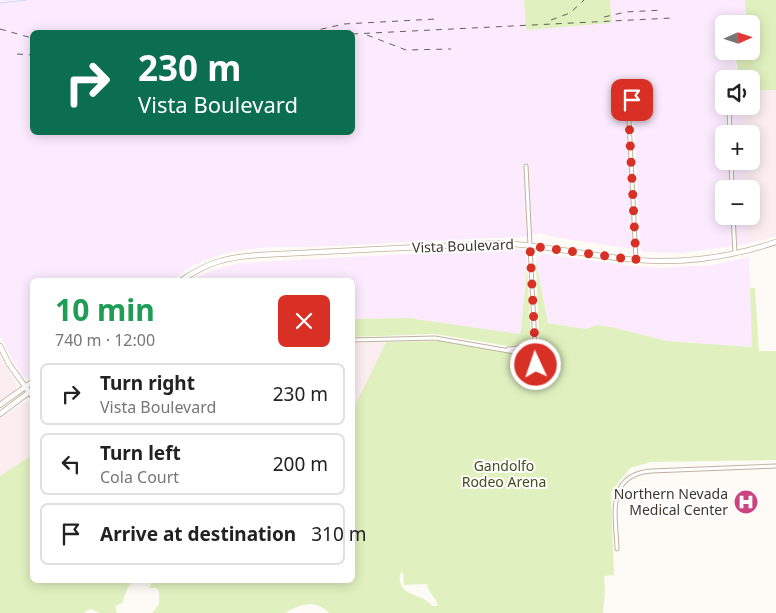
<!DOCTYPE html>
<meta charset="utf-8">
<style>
:root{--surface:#fff;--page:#f6f6f6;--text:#222;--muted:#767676;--line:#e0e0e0}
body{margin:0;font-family:"Noto Sans",sans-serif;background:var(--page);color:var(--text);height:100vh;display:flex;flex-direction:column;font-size:19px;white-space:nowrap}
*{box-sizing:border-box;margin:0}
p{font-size:16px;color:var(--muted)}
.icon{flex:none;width:28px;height:28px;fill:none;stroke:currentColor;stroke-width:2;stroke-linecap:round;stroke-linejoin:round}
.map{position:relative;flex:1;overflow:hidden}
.details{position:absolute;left:30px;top:278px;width:325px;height:305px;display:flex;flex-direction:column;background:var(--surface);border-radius:8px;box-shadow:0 2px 12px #0003}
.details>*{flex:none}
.guide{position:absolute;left:30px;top:30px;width:325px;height:105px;border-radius:8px;box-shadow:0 2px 12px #0003;background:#0b6e4f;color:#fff;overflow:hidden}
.needle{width:32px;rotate:87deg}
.tools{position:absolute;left:715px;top:15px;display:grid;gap:10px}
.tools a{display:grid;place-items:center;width:45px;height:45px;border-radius:8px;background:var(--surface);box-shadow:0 2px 12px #0003;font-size:25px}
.pin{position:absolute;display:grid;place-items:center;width:42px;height:42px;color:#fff;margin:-21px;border-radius:10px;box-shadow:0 2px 8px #0006}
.me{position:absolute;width:55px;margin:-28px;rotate:357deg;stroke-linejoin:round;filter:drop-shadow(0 0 4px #0008)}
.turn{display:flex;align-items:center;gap:18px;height:105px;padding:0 25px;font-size:22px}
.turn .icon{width:65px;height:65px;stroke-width:2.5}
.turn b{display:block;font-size:35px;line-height:42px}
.round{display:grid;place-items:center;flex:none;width:52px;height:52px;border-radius:8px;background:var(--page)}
.head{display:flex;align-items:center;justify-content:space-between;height:85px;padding:0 25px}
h1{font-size:30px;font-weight:700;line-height:38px;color:#1e9e55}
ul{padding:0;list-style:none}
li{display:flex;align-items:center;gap:15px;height:62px;margin:0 10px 8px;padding:0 15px;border:2px solid var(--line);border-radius:8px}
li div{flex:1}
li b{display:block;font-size:19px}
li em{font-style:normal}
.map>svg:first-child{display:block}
.commercial{fill:#fcedf1}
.industrial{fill:#fcebfe;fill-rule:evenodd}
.green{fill:#e0f1bf;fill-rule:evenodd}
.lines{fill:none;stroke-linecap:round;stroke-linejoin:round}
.stream{stroke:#c8ddf6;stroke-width:1}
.street-casing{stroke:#bfb19e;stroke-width:5}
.secondary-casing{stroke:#bfb19e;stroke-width:6}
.street{stroke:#fff;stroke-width:3}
.secondary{stroke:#fff;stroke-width:4.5}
.rail{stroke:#645f58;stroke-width:1;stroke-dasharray:6 6;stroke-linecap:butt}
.route{stroke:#d93025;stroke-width:9;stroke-dasharray:0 16.2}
.labels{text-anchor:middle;stroke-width:4;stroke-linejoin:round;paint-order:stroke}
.street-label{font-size:14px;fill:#3b362e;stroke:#fff}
.park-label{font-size:14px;fill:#414f1a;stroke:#fff}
.poi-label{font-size:14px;fill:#3b362e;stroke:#fff;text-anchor:end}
</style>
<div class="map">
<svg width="776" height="613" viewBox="0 0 776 613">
<rect width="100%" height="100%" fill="#fefbf7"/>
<path class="commercial" d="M751 90H776V236L747 244 746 216H751V189H744L743 161H751V134H741L740 106H751Z
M386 342 356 406 353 410 352 343Z
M0 355 16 383 17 387 13 393 0 402Z
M27 401 32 404V455L0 476V418Z"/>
<path class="industrial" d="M0 0H745L746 24H724V29L712 30 724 40V51L732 52 738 72 739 79H724V106H740L741 134H724V161H743L744 189H724V216H746L747 244 682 253 643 252 641 250 633 112 634 110 643 106 645 100 642 91 633 89 628 91 626 96 633 249 554 237 541 233 518 238H492L310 247H267L226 253 213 257 192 266 172 280H32V378L27 379 23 376 13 361 0 336ZM32 32H352V132H32Z
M497 248 522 249 526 253 527 266 521 330 519 334 517 335 409 318 353 319 352 280H192L213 270 240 263 425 253Z
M543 254 631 266 662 268 713 265 749 257 753 347 667 341 611 327 597 325 586 329 548 323 536 261 537 257Z"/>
<path class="green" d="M524 0H610L612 23 527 30 526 29Z
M745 0H776V90H751V79H739L737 64 731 51H751V24H746Z
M536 261 548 323 586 329 597 325 611 327 667 341 752 347 750 288H755L759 351H776V460L651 462 630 468 611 492 614 575 604 576 605 592 603 613H329C315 599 300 604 285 613H152L159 604V590L156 588H149L153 580H352L353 410 386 342 440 341 500 352 527 353 532 357 533 366H540ZM403 572 404 585 427 584C428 593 437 598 438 606H432C423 592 397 598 400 574Z
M527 266 531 338 529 342 525 345 508 346 435 334 353 337V319L409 318 519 334 521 330Z
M32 455V580H134L128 587 122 603 115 606 117 613H100L91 609 86 611 85 613H0V476Z"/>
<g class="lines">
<path class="stream" d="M0 3 27 0"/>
<defs>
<path id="street" d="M635 100H628L636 260
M729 108 730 134
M731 161 732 189
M526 166 536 365
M733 216 735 253
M352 340 435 338 515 352H528L536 349
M508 349 528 347 536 349
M29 392 32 397
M617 549C616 516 605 475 651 471L776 466"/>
<path id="secondary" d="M182 280C208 262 228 257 259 255L501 243C556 246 609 261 664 261 702 261 740 254 776 242
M0 346 9 364 29 392
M0 405 32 382
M0 414 32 390"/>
</defs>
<use href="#street" class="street-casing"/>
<use href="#secondary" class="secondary-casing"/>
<use href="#street" class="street"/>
<use href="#secondary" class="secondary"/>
<path class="rail" d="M604 17 626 12 663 10
M551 20 570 13 584 0
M0 29 32 38
M309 32 344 24 436 19
M352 34 672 18
M367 35 406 50 451 49
M17 54 32 55"/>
</g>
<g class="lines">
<path class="route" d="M536 365 530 246 636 260 628 100H632"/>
</g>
<defs>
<symbol id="hospital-disc" viewBox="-11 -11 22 22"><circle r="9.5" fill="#cb4381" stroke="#fff"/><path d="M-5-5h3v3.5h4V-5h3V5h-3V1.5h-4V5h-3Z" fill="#fff"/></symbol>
</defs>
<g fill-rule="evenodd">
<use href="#hospital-disc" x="732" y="488" width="28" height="28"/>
</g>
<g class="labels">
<g class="street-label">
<text transform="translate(463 246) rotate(-2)" y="5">Vista Boulevard</text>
</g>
<g class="park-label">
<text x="504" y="471">Gandolfo<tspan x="504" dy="16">Rodeo Arena</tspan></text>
</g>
<g class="poi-label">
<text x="728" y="499">Northern Nevada<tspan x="728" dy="16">Medical Center</tspan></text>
</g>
</g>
</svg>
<div class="tools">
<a><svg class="needle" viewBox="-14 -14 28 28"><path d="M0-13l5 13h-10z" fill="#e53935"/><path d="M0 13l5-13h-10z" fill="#767676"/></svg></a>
<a><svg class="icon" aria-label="sound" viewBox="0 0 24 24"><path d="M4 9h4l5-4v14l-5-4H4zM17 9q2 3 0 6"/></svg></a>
<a>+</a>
<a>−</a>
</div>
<div class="pin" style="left:632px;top:100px;background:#d93025"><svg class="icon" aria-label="arrive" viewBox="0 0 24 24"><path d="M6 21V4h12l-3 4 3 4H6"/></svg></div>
<svg class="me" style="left:536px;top:365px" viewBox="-20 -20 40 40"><circle r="17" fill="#d93025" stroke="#fff" stroke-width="3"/><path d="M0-11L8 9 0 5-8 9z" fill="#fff"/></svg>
<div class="guide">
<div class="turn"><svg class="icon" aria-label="right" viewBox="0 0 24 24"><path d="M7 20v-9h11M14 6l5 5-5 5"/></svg><div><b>230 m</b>Vista Boulevard</div></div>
</div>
<section class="details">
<div class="head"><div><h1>10 min</h1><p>740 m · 12:00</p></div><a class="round" style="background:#d93025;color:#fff"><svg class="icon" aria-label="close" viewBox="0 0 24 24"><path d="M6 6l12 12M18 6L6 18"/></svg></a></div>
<ul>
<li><svg class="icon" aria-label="right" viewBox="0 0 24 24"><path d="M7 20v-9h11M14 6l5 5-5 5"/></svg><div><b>Turn right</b><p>Vista Boulevard</p></div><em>230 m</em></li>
<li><svg class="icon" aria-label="left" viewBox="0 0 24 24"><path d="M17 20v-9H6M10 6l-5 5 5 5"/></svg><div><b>Turn left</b><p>Cola Court</p></div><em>200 m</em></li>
<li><svg class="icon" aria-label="arrive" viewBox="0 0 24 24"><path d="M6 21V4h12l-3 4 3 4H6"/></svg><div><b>Arrive at destination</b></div><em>310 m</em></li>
</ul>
</section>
</div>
